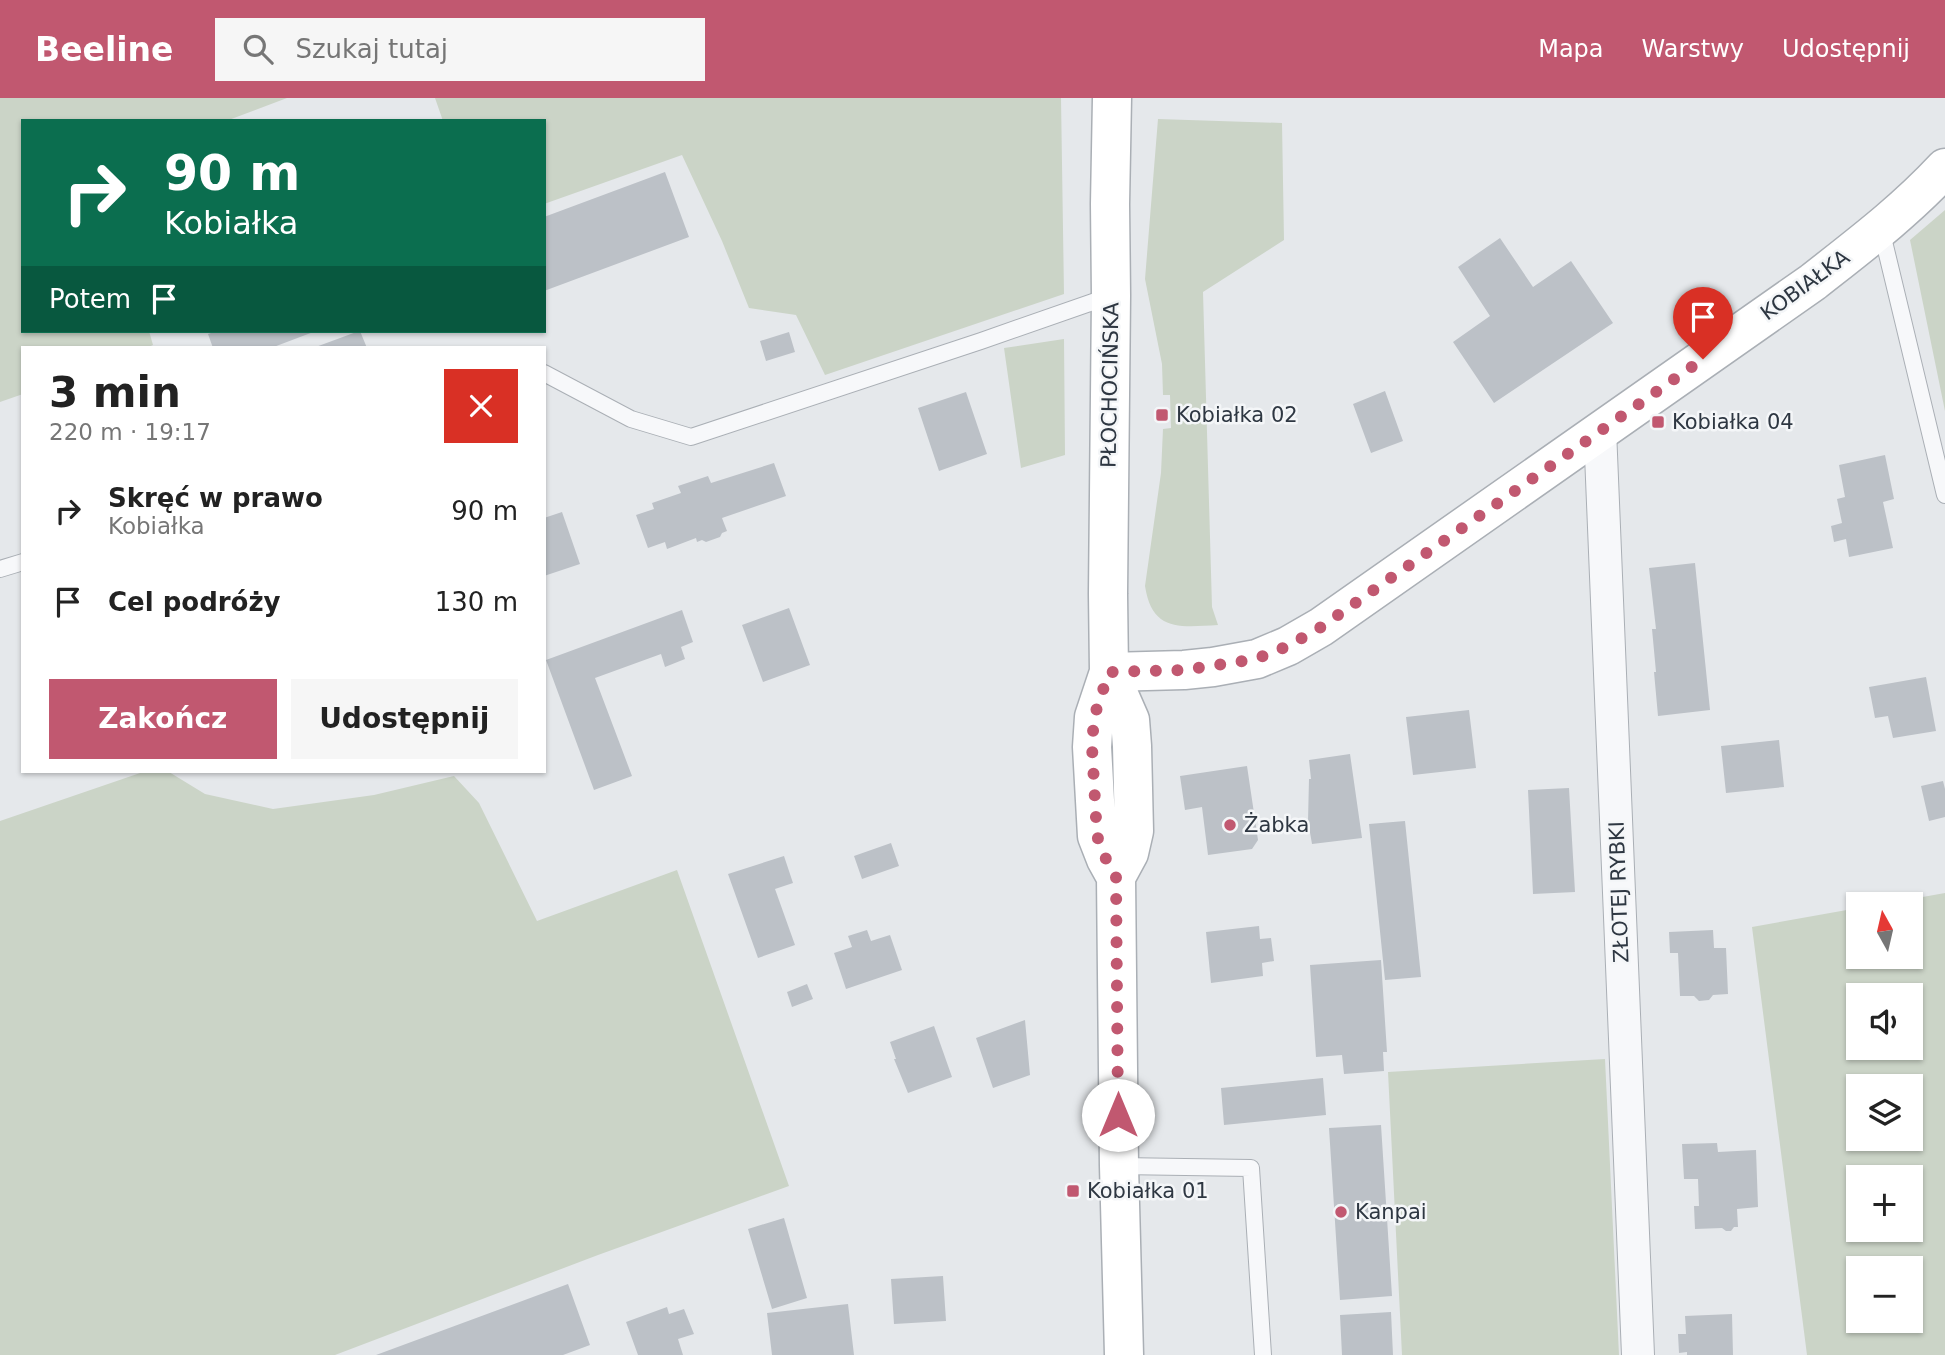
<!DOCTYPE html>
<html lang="pl">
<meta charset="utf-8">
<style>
:root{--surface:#fff;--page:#f6f6f6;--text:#222;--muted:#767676;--accent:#c15870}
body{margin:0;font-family:"DejaVu Sans",sans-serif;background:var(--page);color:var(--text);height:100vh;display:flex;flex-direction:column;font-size:26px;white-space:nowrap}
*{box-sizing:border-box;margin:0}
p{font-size:23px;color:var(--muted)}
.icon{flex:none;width:38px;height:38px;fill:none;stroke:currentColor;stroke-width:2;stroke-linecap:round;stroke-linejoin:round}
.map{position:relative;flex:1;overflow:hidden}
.drawer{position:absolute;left:21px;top:248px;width:525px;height:427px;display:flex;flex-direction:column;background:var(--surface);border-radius:0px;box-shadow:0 2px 5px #0004}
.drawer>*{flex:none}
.top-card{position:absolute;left:21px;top:21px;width:525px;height:214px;border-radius:0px;box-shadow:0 2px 5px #0004;background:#0b6e4f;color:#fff;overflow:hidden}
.needle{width:46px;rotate:352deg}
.controls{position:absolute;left:1846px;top:794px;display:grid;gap:14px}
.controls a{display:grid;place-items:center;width:77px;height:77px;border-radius:0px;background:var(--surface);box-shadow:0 2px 5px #0004;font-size:35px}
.pin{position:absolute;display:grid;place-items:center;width:60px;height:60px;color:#fff;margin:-72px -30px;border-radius:50% 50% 50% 0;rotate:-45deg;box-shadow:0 0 7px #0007}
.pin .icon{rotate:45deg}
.me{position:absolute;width:77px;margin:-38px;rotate:0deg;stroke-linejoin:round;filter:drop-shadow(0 0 5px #0008)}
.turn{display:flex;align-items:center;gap:24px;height:147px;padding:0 28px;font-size:32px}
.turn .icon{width:91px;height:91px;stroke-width:2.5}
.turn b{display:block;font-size:49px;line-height:60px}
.then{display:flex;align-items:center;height:66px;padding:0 28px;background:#0003;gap:14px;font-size:26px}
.round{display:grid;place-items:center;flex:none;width:74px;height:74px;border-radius:0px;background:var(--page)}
.head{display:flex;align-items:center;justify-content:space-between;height:119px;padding:0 28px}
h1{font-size:42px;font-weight:700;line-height:52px}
.button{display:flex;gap:14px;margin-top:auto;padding:14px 28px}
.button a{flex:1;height:80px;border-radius:0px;background:var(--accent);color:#fff;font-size:28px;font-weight:700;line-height:80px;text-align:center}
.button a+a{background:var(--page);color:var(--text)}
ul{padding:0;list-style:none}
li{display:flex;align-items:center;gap:21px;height:91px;padding:0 28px}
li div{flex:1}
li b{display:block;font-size:26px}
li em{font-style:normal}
header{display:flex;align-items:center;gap:42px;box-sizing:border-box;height:98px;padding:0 35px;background:var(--accent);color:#fff}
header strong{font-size:33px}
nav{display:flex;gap:38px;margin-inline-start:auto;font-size:24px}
.search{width:490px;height:63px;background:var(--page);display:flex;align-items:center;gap:18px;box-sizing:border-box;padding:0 24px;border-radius:0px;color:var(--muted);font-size:26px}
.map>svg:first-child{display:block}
.green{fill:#cbd4c7;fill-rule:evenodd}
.building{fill:#bcc1c7}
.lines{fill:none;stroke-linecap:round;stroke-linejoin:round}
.lane-casing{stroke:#aaafb5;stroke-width:18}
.street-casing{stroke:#aaafb5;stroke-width:34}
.secondary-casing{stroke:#aaafb5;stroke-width:41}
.lane{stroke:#f7f8fa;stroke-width:16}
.street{stroke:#f7f8fa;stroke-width:32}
.secondary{stroke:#fff;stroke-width:38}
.route{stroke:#c15870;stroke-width:12;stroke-dasharray:0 21.6}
.poi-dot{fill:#c15870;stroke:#f4f6f8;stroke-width:2.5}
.labels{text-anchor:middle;stroke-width:5;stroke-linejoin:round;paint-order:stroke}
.street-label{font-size:21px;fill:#2e3742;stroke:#f4f6f8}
.poi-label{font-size:21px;fill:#2e3742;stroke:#f4f6f8;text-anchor:start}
</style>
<header>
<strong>Beeline</strong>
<div class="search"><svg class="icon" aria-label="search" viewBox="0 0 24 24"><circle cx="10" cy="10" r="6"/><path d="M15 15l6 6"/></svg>Szukaj tutaj</div>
<nav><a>Mapa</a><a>Warstwy</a><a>Udostępnij</a></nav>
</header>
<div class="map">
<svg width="1945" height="1257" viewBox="0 0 1945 1257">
<rect width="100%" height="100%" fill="#e5e8eb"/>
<path class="green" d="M0 0H287L226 23H23V233H149L153 247 146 250H23V296L0 304Z
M435 0H1061L1064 196 825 277 796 217 749 210 722 143 682 57 544 106V23H443Z
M1158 21 1282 25 1284 142 1203 194 1212 509 1218 527C1180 529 1152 534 1145 488L1161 375 1163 331 1171 330 1170 297H1163L1162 266 1145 181Z
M1945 112V313L1910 142Z
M1064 241 1065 357 1021 370 1004 250Z
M143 674H169L205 696 273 711 374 697 454 678 479 705 537 823 677 772 789 1088 598 1157 335 1257H0V723Z
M1945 795V1257H1807L1752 829 1858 810V859H1911V807H1878ZM1858 898H1911V950H1858ZM1858 989H1911V1041H1858ZM1858 1080H1911V1132H1858ZM1858 1171H1911V1223H1858Z
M1605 961 1619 1257H1402L1388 974Z"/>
<path class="building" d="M665 74 689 139 544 193V119Z
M1500 140 1533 189 1571 163 1613 225 1494 305 1453 244 1490 218 1458 169Z
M217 233H316L271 250H213L208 236Z
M360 233 367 250H313L359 233Z
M789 234 795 254 766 263 760 243Z
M1385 293 1403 343 1371 355 1353 306Z
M966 294 987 356 939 373 918 310Z
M1885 357 1894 401 1883 404 1893 450 1849 459 1846 441 1834 444 1831 428 1842 425 1837 401 1845 399 1839 367Z
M774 365 786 398 722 420 727 433 722 435 720 439 706 444 702 442 697 444 696 440 667 451 665 444 648 450 636 417 654 411 652 405 681 395 678 388 708 378 711 385Z
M562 414 580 466 544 478V420Z
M1695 465 1710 612 1658 618 1654 574H1656L1652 531H1656L1649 470Z
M789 510 810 567 763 584 742 527Z
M682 512 693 544 681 549 685 561 665 569 661 556 595 580 632 678 594 692 546 562Z
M1926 579 1936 633 1893 640 1888 618 1875 620 1869 589Z
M1469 612 1476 670 1413 677 1406 619Z
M1779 642 1784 689 1726 695 1721 648Z
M1350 656 1362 740 1312 746 1308 723 1309 681H1311L1309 662Z
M1247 668 1258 742 1252 751 1208 757 1202 709 1185 712 1180 678Z
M1943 683 1945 691V719L1929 723 1921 688Z
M1569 690 1575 794 1533 796 1528 692Z
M1405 723 1421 879 1385 882 1369 726Z
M891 745 899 768 862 781 854 758Z
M784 758 793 785 775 791 795 847 758 860 728 776Z
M1259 828 1260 841 1271 840 1274 863 1262 865 1263 878 1211 885 1206 834Z
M867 832 871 843 890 837 902 872 846 891 834 855 852 849 848 838Z
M1713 832 1714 850H1726L1728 896 1713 897 1709 902 1699 903 1694 898H1680L1678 855H1670L1669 834Z
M1381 862 1387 954H1383L1384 973 1344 976 1342 957 1316 959 1310 867Z
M807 886 813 901 792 909 787 894Z
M1025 922 1030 977 993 990 976 940Z
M934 928 952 979 908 995 894 961H896L890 944Z
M1323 980 1326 1017 1224 1027 1221 990Z
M1381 1027 1392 1198 1340 1202 1329 1030Z
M1717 1045 1718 1054 1756 1052 1758 1109 1737 1111 1738 1129H1734L1731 1133H1726L1722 1130 1695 1131 1694 1108H1699L1698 1081H1684L1682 1046Z
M784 1120 807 1200 772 1211 748 1131Z
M943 1178 946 1223 894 1226 891 1181Z
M568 1186 590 1247 563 1257H376Z
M848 1206 854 1257H772L767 1215Z
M667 1209 669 1216 684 1211 694 1236 678 1241 683 1257H638L626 1224Z
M1391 1214 1393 1257H1342L1340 1217Z
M1732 1216 1733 1257H1687V1254L1679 1255 1678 1236H1686L1685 1218Z"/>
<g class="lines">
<defs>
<path id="lane" d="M1881 131 1945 397
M544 275 631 321 691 339 981 243 1110 198
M0 471 23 464
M1119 1068 1251 1070 1263 1257"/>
<path id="street" d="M1600 332 1638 1257"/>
<path id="secondary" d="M1112 0 1110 106 1111 198 1108 496 1109 574 1094 619 1092 649 1097 738 1106 761 1116 779
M1109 574 1184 572 1213 569 1257 561 1288 548 1321 529 1813 184C1860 147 1904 114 1945 70
M1109 574 1130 622 1132 648 1134 733 1129 755 1116 779 1119 1068 1124 1257"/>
</defs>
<use href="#lane" class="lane-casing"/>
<use href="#street" class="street-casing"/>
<use href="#secondary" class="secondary-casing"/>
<use href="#lane" class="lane"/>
<use href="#street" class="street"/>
<use href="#secondary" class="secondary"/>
</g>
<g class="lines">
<path class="route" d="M1118 1017 1116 779 1106 761 1097 738 1092 649 1094 619 1109 574 1184 572 1256 561 1288 548 1321 529 1703 261"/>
</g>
<g class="poi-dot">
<rect x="1155" y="310" width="14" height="14" rx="3.5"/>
<rect x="1651" y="317" width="14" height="14" rx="3.5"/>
<circle cx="1230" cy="727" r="7"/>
<rect x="1066" y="1086" width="14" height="14" rx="3.5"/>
<circle cx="1341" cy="1114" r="7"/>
</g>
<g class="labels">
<g class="street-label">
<text transform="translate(1805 187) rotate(-36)" y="7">KOBIAŁKA</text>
<text transform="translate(1110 287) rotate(-89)" y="7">PŁOCHOCIŃSKA</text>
<text transform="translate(1619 794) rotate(-92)" y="7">ZŁOTEJ RYBKI</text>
</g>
<g class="poi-label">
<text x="1176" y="324">Kobiałka 02</text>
<text x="1672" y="331">Kobiałka 04</text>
<text x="1244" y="734">Żabka</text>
<text x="1087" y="1100">Kobiałka 01</text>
<text x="1355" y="1121">Kanpai</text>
</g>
</g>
</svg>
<div class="controls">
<a><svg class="needle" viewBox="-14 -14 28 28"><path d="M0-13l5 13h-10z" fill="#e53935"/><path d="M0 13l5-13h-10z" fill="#767676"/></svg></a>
<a><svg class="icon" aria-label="sound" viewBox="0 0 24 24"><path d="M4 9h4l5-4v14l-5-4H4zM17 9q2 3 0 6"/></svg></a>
<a><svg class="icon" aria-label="layers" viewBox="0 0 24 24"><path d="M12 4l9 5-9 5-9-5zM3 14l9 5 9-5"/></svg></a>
<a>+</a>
<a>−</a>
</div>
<div class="pin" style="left:1703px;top:261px;background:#d93025"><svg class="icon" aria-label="arrive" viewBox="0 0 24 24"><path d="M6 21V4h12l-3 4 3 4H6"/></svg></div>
<svg class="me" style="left:1118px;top:1017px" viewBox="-20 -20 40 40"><circle r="19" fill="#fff"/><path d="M0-13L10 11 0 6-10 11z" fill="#c15870"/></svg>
<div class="top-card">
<div class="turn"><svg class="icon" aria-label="right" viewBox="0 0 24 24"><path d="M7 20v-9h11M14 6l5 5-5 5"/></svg><div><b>90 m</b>Kobiałka</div></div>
<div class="then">Potem<svg class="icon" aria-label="arrive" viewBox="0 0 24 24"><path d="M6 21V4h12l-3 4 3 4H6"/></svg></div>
</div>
<section class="drawer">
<div class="head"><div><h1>3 min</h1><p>220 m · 19:17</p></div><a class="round" style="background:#d93025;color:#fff"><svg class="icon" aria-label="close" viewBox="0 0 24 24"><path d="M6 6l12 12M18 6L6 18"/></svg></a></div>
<ul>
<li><svg class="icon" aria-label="right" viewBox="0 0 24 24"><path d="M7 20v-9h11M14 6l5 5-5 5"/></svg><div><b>Skręć w prawo</b><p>Kobiałka</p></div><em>90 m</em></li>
<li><svg class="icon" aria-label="arrive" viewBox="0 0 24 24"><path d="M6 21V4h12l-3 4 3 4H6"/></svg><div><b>Cel podróży</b></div><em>130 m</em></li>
</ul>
<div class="button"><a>Zakończ</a><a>Udostępnij</a></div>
</section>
</div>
